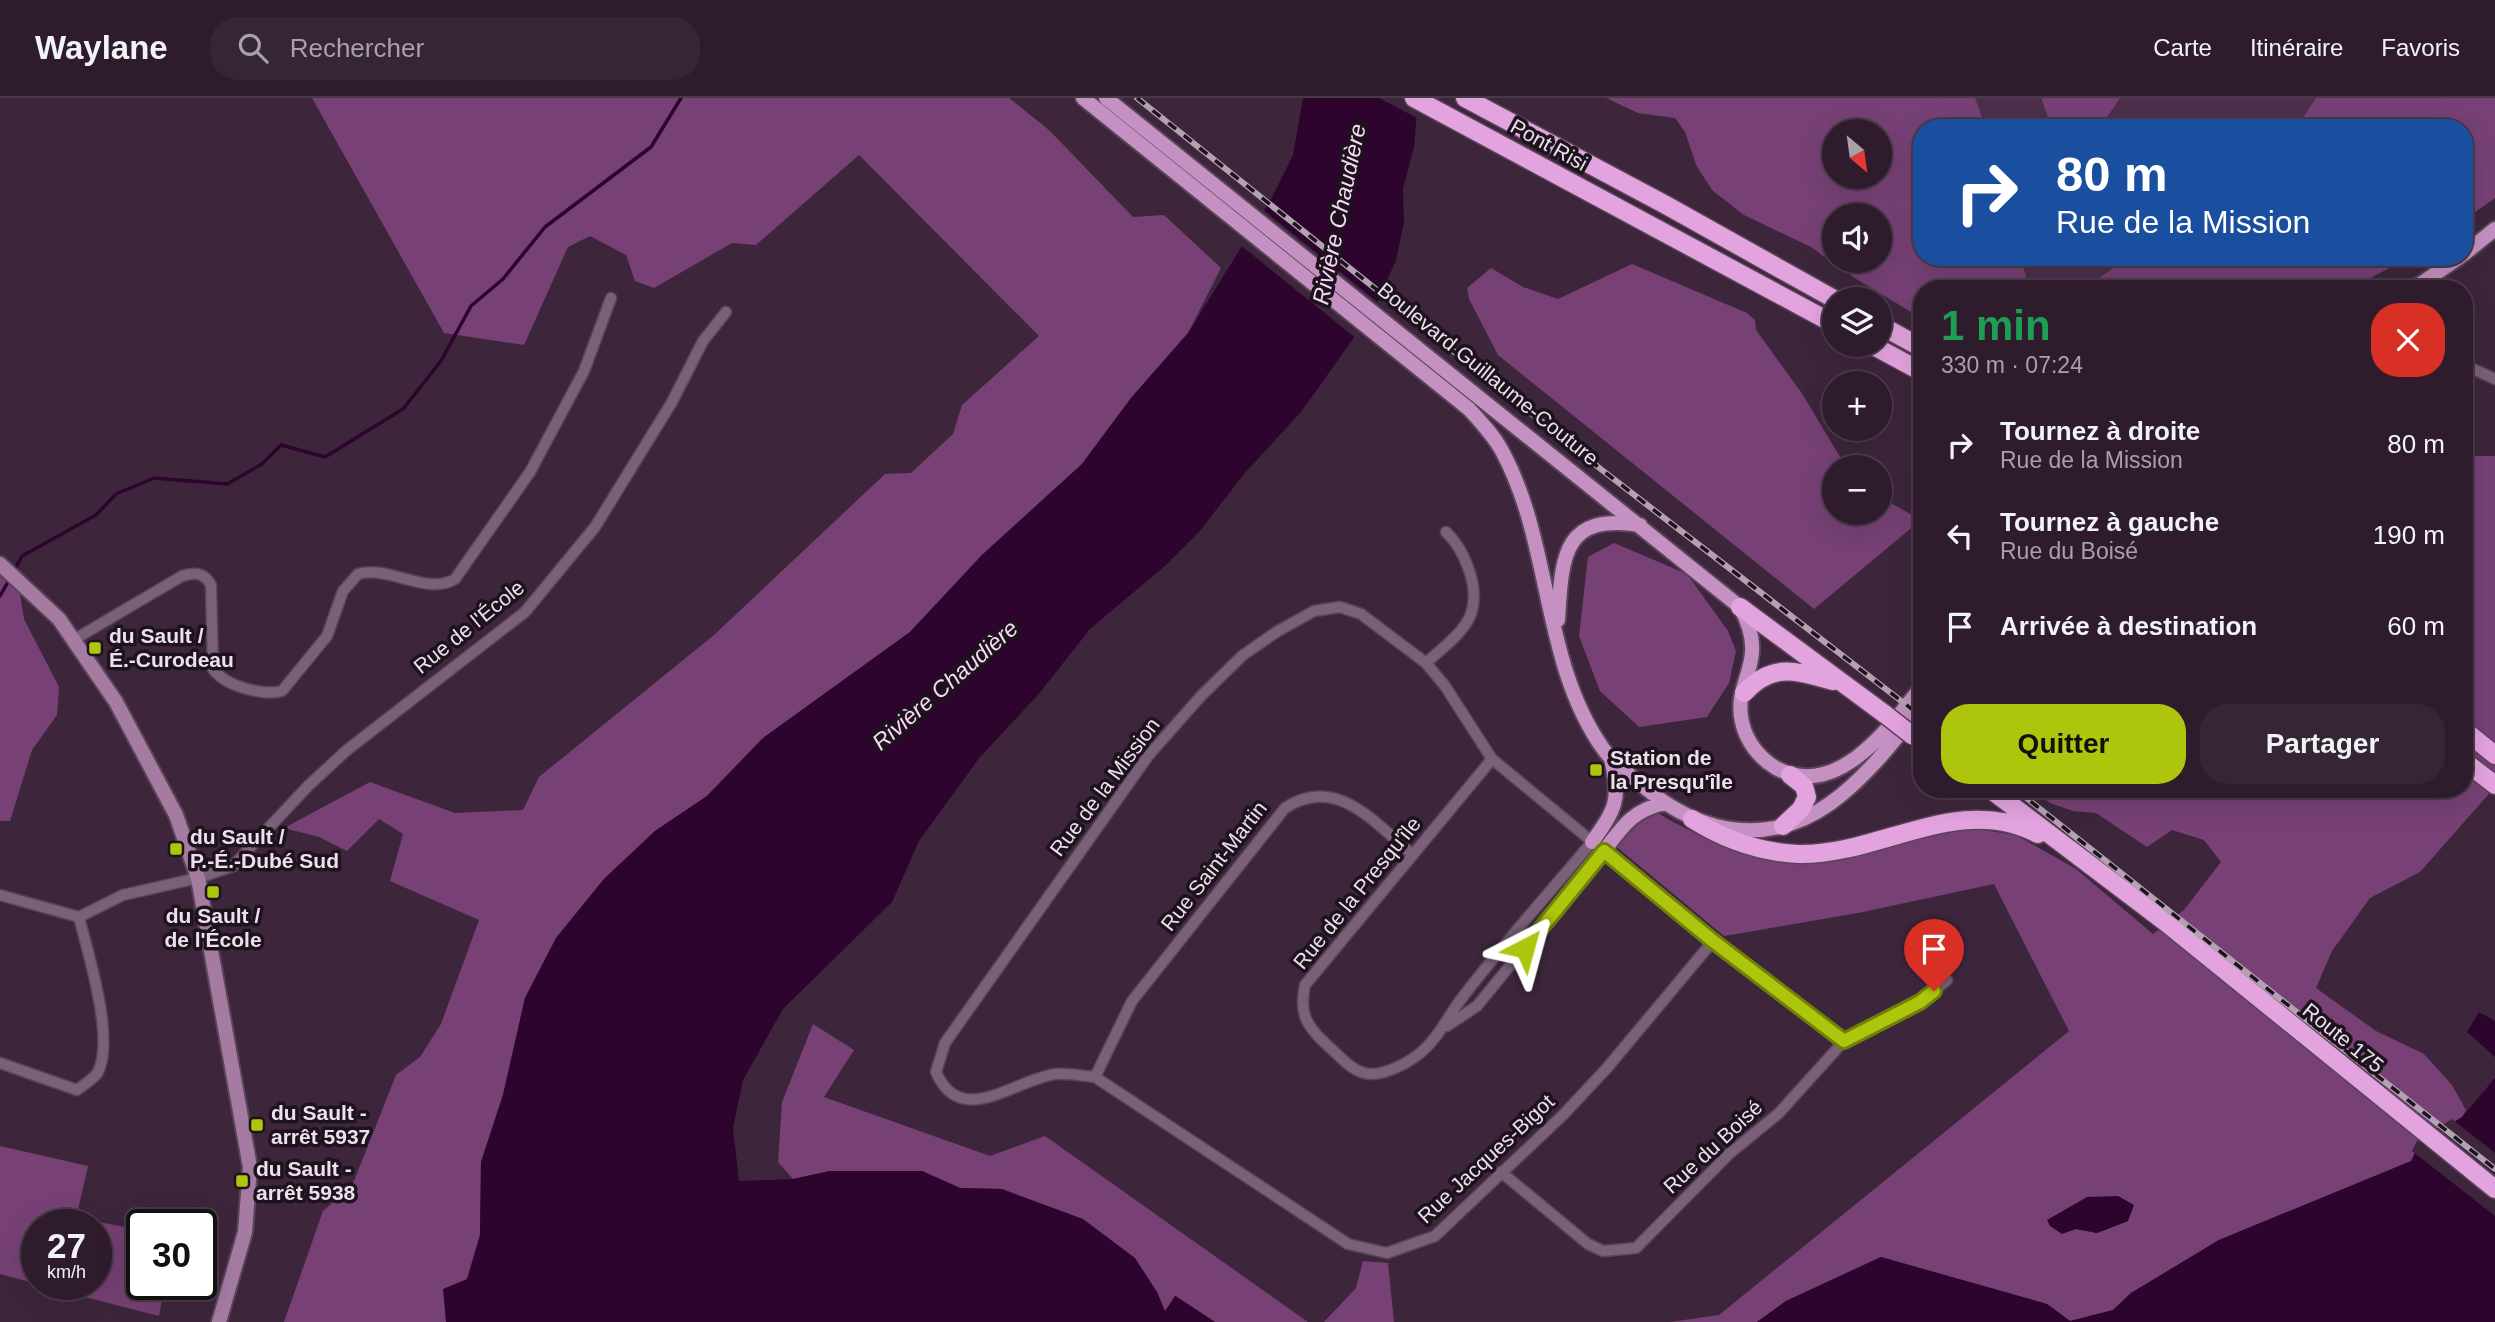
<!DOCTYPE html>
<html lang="fr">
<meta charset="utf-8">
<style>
:root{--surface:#2e1c2d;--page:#362535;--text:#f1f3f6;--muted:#a7a1aa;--line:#493a49;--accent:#adc60d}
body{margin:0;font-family:Arial,sans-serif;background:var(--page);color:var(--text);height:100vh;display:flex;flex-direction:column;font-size:26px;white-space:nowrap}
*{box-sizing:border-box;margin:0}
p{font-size:23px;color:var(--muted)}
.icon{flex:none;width:38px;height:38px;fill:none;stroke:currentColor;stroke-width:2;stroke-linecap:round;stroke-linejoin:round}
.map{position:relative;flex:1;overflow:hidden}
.details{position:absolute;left:1913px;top:182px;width:560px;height:518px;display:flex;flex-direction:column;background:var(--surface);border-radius:28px;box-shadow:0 7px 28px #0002,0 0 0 2px var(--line)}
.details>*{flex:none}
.banner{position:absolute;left:1913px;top:21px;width:560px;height:147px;border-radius:28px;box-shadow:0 7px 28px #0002,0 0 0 2px var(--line);background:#1a4fa0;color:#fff;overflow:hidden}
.needle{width:46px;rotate:151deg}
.buttons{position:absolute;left:1822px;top:21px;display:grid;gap:14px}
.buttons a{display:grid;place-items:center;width:70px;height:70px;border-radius:50%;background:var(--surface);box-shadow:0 7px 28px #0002,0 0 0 2px var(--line);font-size:35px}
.speed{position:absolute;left:21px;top:1111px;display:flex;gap:14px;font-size:35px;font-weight:700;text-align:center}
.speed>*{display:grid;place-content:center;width:91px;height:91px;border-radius:50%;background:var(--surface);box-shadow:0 7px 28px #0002,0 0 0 2px var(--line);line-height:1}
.speed small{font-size:18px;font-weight:400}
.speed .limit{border:4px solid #111;border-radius:10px;background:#fff;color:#111}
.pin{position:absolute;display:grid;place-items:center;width:60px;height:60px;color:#fff;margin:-72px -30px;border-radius:50% 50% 50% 0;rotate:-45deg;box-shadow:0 0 7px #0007}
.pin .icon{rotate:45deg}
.me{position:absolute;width:77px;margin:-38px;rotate:39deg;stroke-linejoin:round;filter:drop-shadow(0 0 5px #0008)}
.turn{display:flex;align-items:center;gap:24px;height:147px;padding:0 28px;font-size:32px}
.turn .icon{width:91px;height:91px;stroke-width:2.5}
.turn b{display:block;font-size:49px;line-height:60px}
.round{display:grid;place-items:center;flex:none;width:74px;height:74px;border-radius:28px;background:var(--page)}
.headline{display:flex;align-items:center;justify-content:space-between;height:119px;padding:0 28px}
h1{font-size:42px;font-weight:700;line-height:52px;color:#1e9e55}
.button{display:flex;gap:14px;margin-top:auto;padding:14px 28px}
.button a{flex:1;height:80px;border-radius:28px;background:var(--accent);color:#111;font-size:28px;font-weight:700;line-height:80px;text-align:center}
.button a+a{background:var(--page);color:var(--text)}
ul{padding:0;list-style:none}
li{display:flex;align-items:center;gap:21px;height:91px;padding:0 28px}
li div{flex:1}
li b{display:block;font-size:26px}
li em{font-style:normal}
header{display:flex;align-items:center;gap:42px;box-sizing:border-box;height:98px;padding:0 35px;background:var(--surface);border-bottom:2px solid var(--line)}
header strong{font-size:33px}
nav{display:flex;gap:38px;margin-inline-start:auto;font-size:24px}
.search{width:490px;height:63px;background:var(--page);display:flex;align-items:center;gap:18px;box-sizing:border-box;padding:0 24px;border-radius:28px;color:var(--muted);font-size:26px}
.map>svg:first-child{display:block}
.built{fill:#4c304b}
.green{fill:#774175;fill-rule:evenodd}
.water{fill:#2d042d}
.pier{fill:#3d263c}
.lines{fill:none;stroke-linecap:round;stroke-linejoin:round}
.stream{stroke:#2d042d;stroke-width:3.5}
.street-casing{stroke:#594458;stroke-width:13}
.secondary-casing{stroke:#594458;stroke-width:18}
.primary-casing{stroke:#594458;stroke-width:18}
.highway-casing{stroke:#594458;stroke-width:21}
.street{stroke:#7a6079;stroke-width:10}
.secondary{stroke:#a57ba2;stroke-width:14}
.primary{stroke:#c590c2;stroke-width:14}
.highway{stroke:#e3a3df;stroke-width:18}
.rail-casing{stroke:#b4a2b3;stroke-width:6}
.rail{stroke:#1d131d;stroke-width:3.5;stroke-dasharray:10;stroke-linecap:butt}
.highway-bridge-casing{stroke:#594458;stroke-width:21;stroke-linecap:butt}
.highway-bridge{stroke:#e3a3df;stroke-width:18}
.route-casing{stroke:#708108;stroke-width:18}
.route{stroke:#adc60d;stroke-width:12}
.poi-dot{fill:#adc60d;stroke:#1d131d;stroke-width:2.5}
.labels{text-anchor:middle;stroke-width:7;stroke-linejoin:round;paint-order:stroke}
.street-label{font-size:21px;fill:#eedfed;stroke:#1d131d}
.poi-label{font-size:21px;font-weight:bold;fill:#eedfed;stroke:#1d131d;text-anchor:start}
.water-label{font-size:23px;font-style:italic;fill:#fad8f7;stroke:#1d131d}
</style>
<header>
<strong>Waylane</strong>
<div class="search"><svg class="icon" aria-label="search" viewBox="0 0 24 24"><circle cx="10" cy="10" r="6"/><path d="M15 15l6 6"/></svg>Rechercher</div>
<nav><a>Carte</a><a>Itinéraire</a><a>Favoris</a></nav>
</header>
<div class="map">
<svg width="2495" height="1224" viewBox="0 0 2495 1224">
<rect width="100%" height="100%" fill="#3d263c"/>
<path class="built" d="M1975 0H2041L2052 30H1986Z
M2120 0H2316L2296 30H2100Z
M2020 159H2130L2082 191H2030Z"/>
<path class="green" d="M312 0H1009L1049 32 1133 119 1164 117 1221 170 1188 235 1131 300 1082 366 982 457 910 534 763 640 707 698 655 733 604 781 556 840 525 900 503 997 481 1064 480 1137 467 1182 446 1224H284L323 1113 352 1088 396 977 420 959 441 926 479 822 390 783 403 736 379 721 347 753 319 739 284 730 370 684 455 715 523 712 539 679 714 537 885 376 911 375 953 336 962 307 1039 238 859 57 756 147 732 145 654 190 635 183 626 157 590 138 568 149 524 247 444 235Z
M1606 0H1975L1986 30H1922V159H2020L2030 191H1922L1921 220 1853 179 1811 149 1744 117 1713 93 1697 69 1685 34 1675 20 1638 15ZM1834 33H1880V79H1834ZM1880 117V163H1834V117Z
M2041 0H2120L2100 30H2052Z
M2316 0H2495V100L2464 122V30H2296Z
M2130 159H2411L2349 191H2082Z
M1632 166 1747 215 1755 222 1756 232 1803 297 1846 369H1834V415H1880V399L1921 422 1814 511 1498 257 1469 201 1467 190 1491 170 1523 189 1558 201Z
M2464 358H2495V689L2420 774 2370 800 2332 853 2316 890 2376 933 2424 956 2452 987 2466 1012 2462 1019 2419 1046 2412 1063 2219 1142 2131 1195 2113 1212 2070 1223 2047 1206 1881 1159 1786 1203 1757 1224H1670L1719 1217 2069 933 1994 786 1858 815 1724 838 1618 750C1621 728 1638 721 1656 714 1699 740 1743 758 1794 758 1824 759 1879 742 1910 735L1929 739 1963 729 2016 737 2076 771 2153 836 2184 812 2221 764 2204 742 2172 732 2147 749 2096 715 2073 713 2050 705 2032 691H2357L2364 696 2391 700 2404 691H2464ZM2128 1123 2097 1135 2076 1131Z
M1614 445 1687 476 1728 533 1736 553 1729 585 1707 619 1639 629 1600 593 1579 538 1588 459Z
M0 476 20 496 24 521 59 589 57 617 32 652 10 723H0Z
M813 926 854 952 824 999 990 1058 1045 1038 1308 1224H1215L1176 1198 1165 1214 1157 1194 1002 1091 960 1090 922 1073H830L793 1081 778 1064 782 1004Z
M0 1048 88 1068 76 1120 142 1132V1186L165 1187 159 1218 38 1187 96 1186V1127H37V1186L0 1176Z
M1363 1163 1388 1165 1394 1224H1324L1356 1190Z"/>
<path class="water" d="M1303 0H1418L1414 49 1403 91 1404 124 1396 162 1375 210 1301 314 1244 376 1199 434 1165 468 1090 531 1038 597 980 659 919 743 892 804 783 911 743 982 733 1030 739 1083 793 1081 830 1073H922L960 1090 1002 1091 1083 1121 1135 1160 1157 1194 1165 1213 1175 1198 1215 1224H446L443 1191 467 1181 480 1137 481 1064 503 997 525 900 556 840 604 781 655 733 707 698 763 640 910 534 982 457 1082 366 1131 300 1188 235 1270 103 1293 57Z
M2479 914 2495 923V959L2467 934Z
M2495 980V1224H1757L1786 1203 1881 1159 2047 1206 2070 1223 2113 1212 2131 1195 2219 1142 2411 1063 2419 1046 2462 1019Z
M2118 1098 2134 1107 2128 1123 2097 1135 2076 1131 2062 1136 2050 1128 2047 1122 2087 1099Z"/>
<path class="pier" d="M1379 0H1421V22Z
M1261 110 1380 206 1357 241 1239 146Z
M2452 1021 2495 1055V1118L2412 1053 2417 1043Z"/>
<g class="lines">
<path class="stream" d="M13 475 22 458 96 417 116 396 154 380 227 386 262 366 281 347 325 359 403 311 441 263 471 208 503 181 545 129 651 49 681 0
M0 498 9 482"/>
<defs>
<path id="street" d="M2464 267 2495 281
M75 541 182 478C194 474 204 474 211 487L213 571C225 588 262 598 282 593L327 538 343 493 358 476C389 467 427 498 455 481L530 374 584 273 611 200
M1426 565C1440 552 1464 535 1471 516 1480 490 1465 452 1446 434
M1492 661 1305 887C1299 915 1306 928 1327 947 1340 958 1352 975 1371 976 1385 976 1404 967 1415 959 1438 943 1448 917 1465 896 1505 844 1550 794 1592 744
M0 797 79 819 123 797 198 780 233 768 308 688 347 652 525 514 595 429 672 304 703 243 726 214
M1713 843 1607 970 1563 1017 1435 1138 1387 1155 1348 1146 1095 979C1083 978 1068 975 1056 976 1015 981 961 1032 936 974L945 945 1148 658 1201 598 1243 557 1278 533 1314 513 1340 509 1361 516 1426 565 1445 588 1492 661 1713 843 1844 943
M1447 928 1477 908 1604 753
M0 965 77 992C83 987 94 981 98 974 115 940 88 856 79 819
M1095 979 1132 903 1285 710C1336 676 1375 725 1413 757
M1501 1074 1588 1146 1603 1153 1636 1150 1729 1056 1779 1015 1844 943 1920 904 1947 882"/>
<path id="secondary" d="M0 466 59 521 116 604 176 717 198 780 250 1069 245 1134 219 1224"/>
<path id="primary" d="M1083 0 1469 311C1481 324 1494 338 1502 353 1553 447 1541 564 1604 652 1614 666 1630 677 1643 688 1666 707 1687 720 1716 728 1812 752 1869 674 1922 608
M1106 0 1740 509C1771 565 1732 581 1742 624 1746 643 1759 660 1776 670 1837 703 1889 630 1922 588
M2464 156 2495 131
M2413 191 2460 159
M1558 522C1562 459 1562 415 1640 427
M1592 744C1616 711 1621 701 1611 661
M1604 753C1623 728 1632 713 1664 705"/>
<path id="highway" d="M1414 0 1834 226
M1465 0 1664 106 1834 201
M1880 227 1922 250
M1872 247 1922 274
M1740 509 1886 617
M1744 595C1773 564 1795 573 1833 583
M2464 632 2495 657
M2464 663 2495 687
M1990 691 2164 823 2495 1091
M1692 721C1725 742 1758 754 1798 756 1879 758 1959 694 2038 736
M1783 728 1801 711 1807 699 1804 688 1790 677"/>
</defs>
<use href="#street" class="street-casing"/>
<use href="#secondary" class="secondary-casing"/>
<use href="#primary" class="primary-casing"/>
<use href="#highway" class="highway-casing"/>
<use href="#street" class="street"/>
<use href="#secondary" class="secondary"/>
<use href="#primary" class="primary"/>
<use href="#highway" class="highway"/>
<defs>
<path id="rail" d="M1137 0 1602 372 1922 619
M2015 691 2495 1071"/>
</defs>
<use href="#rail" class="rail-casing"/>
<use href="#rail" class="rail"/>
<defs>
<path id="highway-bridge" d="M1886 617 1913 638"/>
</defs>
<use href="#highway-bridge" class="highway-bridge-casing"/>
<use href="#highway-bridge" class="highway-bridge"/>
</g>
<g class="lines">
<defs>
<path id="route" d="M1525 850 1604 753 1713 843 1844 943 1920 904 1934 893"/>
</defs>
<use href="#route" class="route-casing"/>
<use href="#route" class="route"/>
</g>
<g class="poi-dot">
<rect x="88" y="543" width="14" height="14" rx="3.5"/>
<rect x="1589" y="665" width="14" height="14" rx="3.5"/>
<rect x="169" y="744" width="14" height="14" rx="3.5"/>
<rect x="206" y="787" width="14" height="14" rx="3.5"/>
<rect x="250" y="1020" width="14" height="14" rx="3.5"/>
<rect x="235" y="1076" width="14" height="14" rx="3.5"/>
</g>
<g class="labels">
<g class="street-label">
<text transform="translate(1549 47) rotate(29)" y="7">Pont Risi</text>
<text transform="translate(1488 276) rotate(39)" y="7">Boulevard Guillaume-Couture</text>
<text transform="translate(469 529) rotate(-39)" y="7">Rue de l'École</text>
<text transform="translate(1105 689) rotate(-53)" y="7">Rue de la Mission</text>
<text transform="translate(1214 768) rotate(-52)" y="7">Rue Saint-Martin</text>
<text transform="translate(1357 795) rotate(-51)" y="7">Rue de la Presqu'île</text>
<text transform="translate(2343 940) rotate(39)" y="7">Route 175</text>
<text transform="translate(1713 1049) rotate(-43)" y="7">Rue du Boisé</text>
<text transform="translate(1486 1061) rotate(-43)" y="7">Rue Jacques-Bigot</text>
</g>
<g class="poi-label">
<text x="109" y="545">du Sault /<tspan x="109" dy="24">É.-Curodeau</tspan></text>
<text x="1610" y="667">Station de<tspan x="1610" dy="24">la Presqu'île</tspan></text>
<text x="190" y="746">du Sault /<tspan x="190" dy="24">P.-É.-Dubé Sud</tspan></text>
<text x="213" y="825" text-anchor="middle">du Sault /<tspan x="213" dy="24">de l'École</tspan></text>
<text x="271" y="1022">du Sault -<tspan x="271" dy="24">arrêt 5937</tspan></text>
<text x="256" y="1078">du Sault -<tspan x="256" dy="24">arrêt 5938</tspan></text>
</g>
<g class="water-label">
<text transform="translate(1339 116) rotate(-78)" y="8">Rivière Chaudière</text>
<text transform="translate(945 587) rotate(-41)" y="8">Rivière Chaudière</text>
</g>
</g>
</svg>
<div class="buttons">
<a><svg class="needle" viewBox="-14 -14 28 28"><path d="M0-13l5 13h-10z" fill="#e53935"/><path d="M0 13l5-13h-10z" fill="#a7a1aa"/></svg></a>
<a><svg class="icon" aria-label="sound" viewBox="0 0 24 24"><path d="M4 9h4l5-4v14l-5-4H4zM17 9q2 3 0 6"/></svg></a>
<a><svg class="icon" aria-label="layers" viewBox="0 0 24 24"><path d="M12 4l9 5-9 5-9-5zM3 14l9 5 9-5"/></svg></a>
<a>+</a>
<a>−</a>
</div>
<div class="speed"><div>27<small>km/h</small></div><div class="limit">30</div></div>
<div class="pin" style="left:1934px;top:893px;background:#d93025"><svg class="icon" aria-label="arrive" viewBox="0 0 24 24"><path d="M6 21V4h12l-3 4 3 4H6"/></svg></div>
<svg class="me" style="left:1525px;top:850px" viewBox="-20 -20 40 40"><path d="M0-17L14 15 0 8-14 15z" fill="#adc60d" stroke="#fff" stroke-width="4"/></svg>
<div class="banner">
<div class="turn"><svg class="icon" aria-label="right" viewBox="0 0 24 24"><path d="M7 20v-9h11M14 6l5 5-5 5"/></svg><div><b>80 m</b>Rue de la Mission</div></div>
</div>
<section class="details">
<div class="headline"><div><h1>1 min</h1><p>330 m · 07:24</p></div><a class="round" style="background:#d93025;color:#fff"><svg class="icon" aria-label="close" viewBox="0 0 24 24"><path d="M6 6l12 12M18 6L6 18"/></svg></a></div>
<ul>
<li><svg class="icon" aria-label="right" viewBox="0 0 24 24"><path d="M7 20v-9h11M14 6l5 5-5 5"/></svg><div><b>Tournez à droite</b><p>Rue de la Mission</p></div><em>80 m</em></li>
<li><svg class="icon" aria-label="left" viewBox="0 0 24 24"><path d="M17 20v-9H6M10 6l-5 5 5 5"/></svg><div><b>Tournez à gauche</b><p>Rue du Boisé</p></div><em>190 m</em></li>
<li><svg class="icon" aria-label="arrive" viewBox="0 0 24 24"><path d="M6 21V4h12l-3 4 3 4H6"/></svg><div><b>Arrivée à destination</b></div><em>60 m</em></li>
</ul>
<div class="button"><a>Quitter</a><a>Partager</a></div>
</section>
</div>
